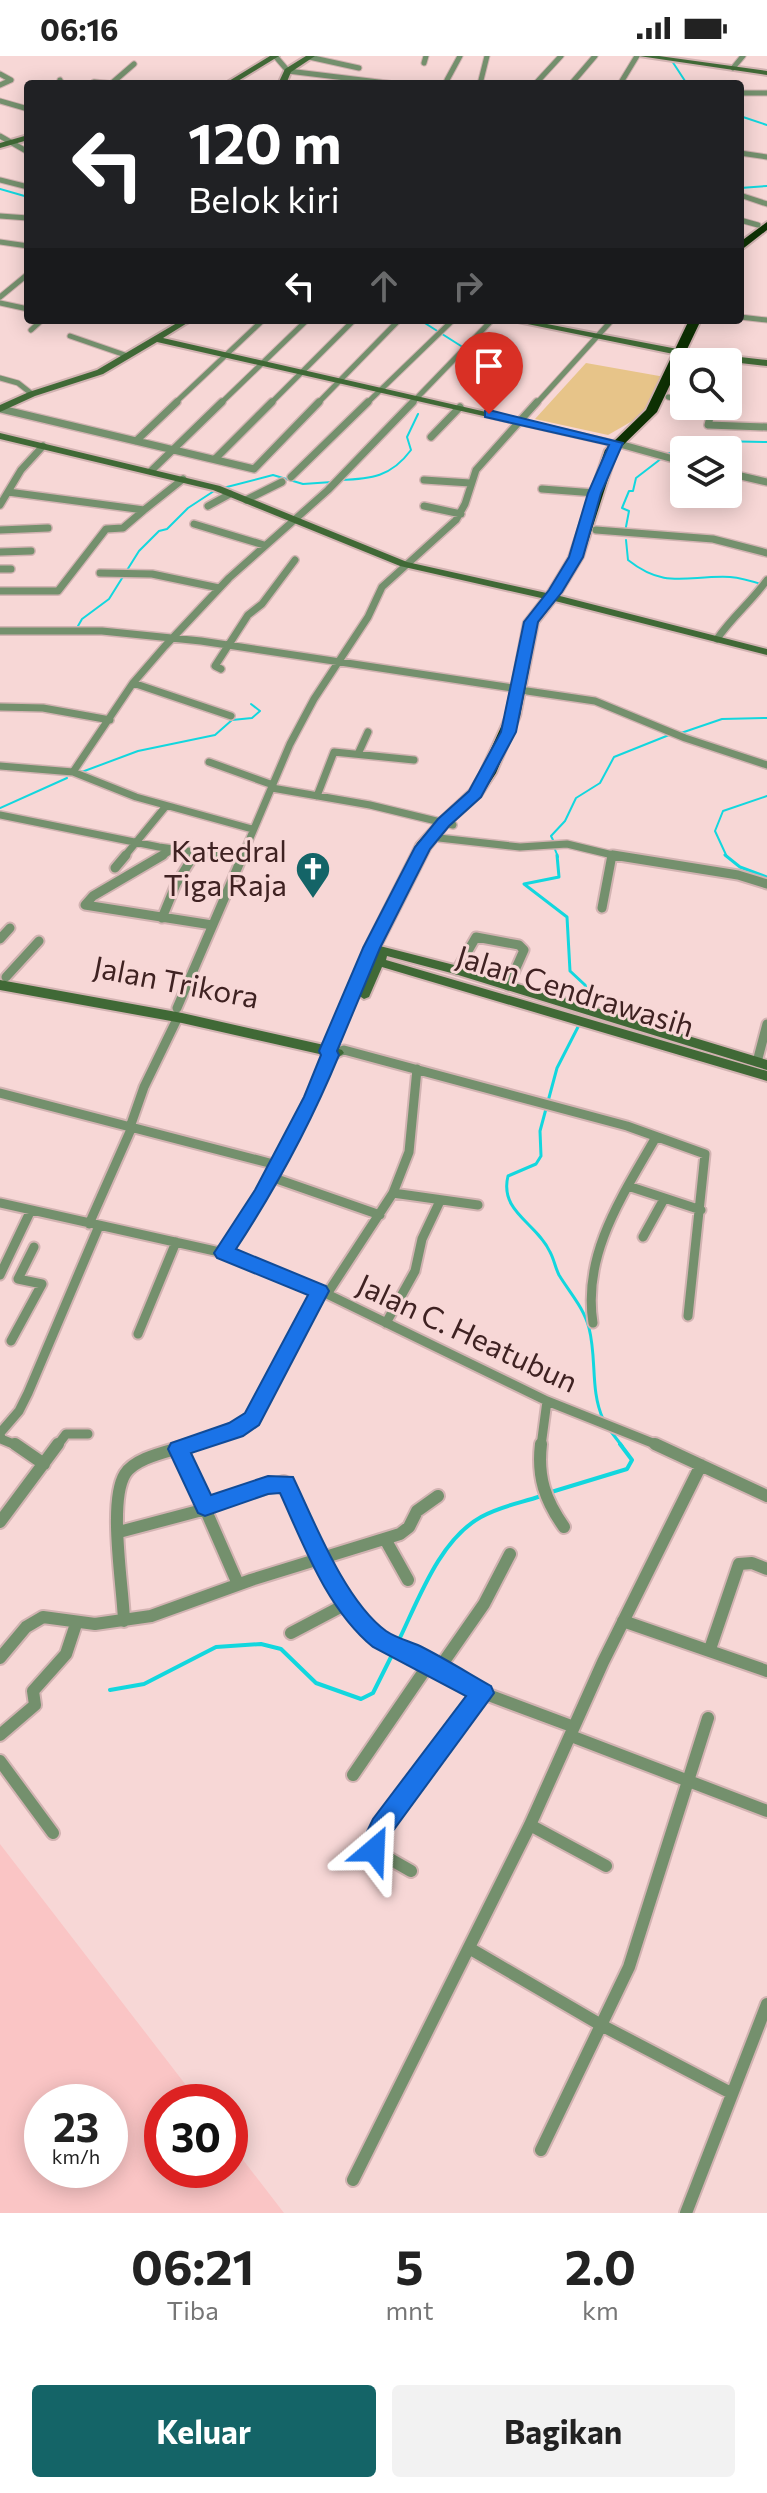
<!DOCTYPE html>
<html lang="id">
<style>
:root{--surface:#fff;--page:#f2f2f2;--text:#222;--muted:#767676;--accent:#146467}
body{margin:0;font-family:Commissioner,sans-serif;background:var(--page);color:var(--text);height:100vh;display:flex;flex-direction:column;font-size:30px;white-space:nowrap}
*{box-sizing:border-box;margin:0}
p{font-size:26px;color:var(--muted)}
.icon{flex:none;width:44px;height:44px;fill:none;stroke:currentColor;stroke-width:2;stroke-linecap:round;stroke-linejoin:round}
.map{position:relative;height:2157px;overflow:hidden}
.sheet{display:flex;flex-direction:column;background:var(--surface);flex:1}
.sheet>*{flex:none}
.guide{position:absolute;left:24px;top:24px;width:720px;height:244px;border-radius:8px;box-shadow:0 4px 20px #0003;background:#202124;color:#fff;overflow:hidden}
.buttons{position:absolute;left:670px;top:292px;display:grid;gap:16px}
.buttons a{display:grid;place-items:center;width:72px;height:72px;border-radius:8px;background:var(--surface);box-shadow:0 4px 20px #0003;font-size:40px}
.speed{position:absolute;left:24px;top:2028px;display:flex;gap:16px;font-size:40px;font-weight:700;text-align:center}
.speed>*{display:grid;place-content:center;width:104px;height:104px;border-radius:50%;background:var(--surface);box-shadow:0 4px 20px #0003;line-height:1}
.speed small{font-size:20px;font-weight:400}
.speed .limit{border:12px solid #d22;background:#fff;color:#111}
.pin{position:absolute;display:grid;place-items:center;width:68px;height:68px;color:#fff;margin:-82px -34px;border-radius:50% 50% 50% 0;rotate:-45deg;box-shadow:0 0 8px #0007}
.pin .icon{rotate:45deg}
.me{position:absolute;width:88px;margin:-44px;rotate:26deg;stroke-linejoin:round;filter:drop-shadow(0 0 6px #0008)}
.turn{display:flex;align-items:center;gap:28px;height:168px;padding:0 32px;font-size:36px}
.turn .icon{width:104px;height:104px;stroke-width:2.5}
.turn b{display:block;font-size:56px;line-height:68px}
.lanes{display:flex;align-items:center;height:76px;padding:0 32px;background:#0003;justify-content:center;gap:40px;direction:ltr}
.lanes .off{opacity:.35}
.eta{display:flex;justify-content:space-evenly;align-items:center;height:136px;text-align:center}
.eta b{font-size:48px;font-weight:700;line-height:56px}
.cta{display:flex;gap:16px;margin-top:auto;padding:16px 32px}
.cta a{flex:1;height:92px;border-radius:8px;background:var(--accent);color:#fff;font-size:32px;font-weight:700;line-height:92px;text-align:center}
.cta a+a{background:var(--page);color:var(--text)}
.status{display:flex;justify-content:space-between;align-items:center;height:56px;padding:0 40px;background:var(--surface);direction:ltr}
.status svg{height:22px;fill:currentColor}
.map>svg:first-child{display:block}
.built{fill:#fac5c5;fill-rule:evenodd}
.green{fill:#e7c489}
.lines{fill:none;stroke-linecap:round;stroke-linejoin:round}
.stream-far2{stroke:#12d7de;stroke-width:2}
.stream-far1{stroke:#12d7de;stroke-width:3}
.stream{stroke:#12d7de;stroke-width:4}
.street-far3-casing{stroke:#d2b3b2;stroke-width:7}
.street-far2-casing{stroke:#d2b3b2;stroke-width:10}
.street-far1-casing{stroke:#d2b3b2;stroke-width:13}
.street-casing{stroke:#d2b3b2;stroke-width:16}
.secondary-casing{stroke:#d2b3b2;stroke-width:4}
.highway-casing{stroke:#d2b3b2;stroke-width:4}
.street-far3{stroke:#74906d;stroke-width:5}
.street-far2{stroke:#74906d;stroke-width:7}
.street-far1{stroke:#74906d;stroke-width:9}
.street{stroke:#74906d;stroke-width:12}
.secondary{fill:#406936;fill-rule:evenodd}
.highway{fill:#0e3104;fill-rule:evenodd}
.route{fill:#1a73e8;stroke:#114b97;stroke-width:2}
.labels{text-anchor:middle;stroke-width:6;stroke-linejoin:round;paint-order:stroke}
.poi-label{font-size:30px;fill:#3f2222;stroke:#f7d7d6;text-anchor:end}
.street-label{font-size:30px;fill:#3f2222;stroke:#f7d7d6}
</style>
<div class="status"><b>06:16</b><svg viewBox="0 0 49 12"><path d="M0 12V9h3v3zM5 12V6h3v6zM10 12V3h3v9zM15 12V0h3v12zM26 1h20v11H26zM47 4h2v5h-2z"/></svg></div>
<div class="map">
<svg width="767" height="2157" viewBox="0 0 767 2157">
<rect width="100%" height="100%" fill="#f7d7d6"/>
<path class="built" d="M0 1788 199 2046H162V2114H230V2087L284 2157H0ZM42 2046H110V2114H42Z"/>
<path class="green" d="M586 307 665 321 648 356 608 379 535 363Z"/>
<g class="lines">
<path class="stream-far2" d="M672 5 687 28
M740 60 767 69
M740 132 767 130
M0 133 28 141
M420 264 461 290
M667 398 716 385 767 386
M340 424C371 423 391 421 411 394L407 381 418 358
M223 432 273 419 303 428 332 426
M625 476 629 455 622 452 629 435H633L636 422 662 402
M626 484 628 504C666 534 687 519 730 521 743 522 755 526 767 530
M78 570 82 563 109 543 139 495 159 475 167 473 188 452 214 435
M681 677 722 663 767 662
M79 717 138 695 215 679 232 664 252 662 260 655 251 648
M0 752 67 722
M553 784 551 780 565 765 576 742 600 727 614 701 669 679
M554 791 558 801
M727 801 715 775 723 755 767 740"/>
<path class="stream-far1" d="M557 799 559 821 524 828 567 861 570 915 585 929 590 946 582 962
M725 799 740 811 767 821
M579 969 557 1012 540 1075 541 1100 536 1108 508 1120C499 1156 537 1167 550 1196 554 1203 555 1211 559 1219 570 1237 584 1252 589 1272 597 1303 590 1334 603 1363
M609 1373 622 1390"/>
<path class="stream" d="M548 1437 627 1413 632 1404 620 1388
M398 1586C418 1545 439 1484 481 1461 500 1450 521 1447 541 1440
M110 1634 144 1628 216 1591 261 1588 281 1593 316 1627 361 1643 373 1637 395 1593"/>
<defs>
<path id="street-far3" d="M276 1 288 15 395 28
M309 1 359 12
M424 7 426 0
M733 12 743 0
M0 18 11 24 0 29
M60 24 62 28
M447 24 460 0
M94 26 115 28
M537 26 561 0
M112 27 134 8
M480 28 487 0
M571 28 595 0
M620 28 637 0
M740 37H767
M0 45 28 53
M0 80 28 96
M740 97 767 101
M0 124 28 131
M740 139 767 148
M0 160 28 162
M740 164 758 169
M0 186 28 190
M0 241 28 218
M0 247 28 253
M740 261 767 264
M31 274 42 264
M70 280 128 300
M0 322 18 327 32 338
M668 341 684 345
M174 348 263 264
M220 348 307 264
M270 348 354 264
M317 348 399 264
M366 348 453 264
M411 348 492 264
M536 348 612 264"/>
<path id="street-far2" d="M699 350 712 354 708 369 767 371
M1 353 254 413 319 346
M431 381 460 351
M136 385 177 346
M616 387 684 406
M215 403 272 346
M151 415 222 346
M728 417 767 426
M291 421 368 346
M424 424 470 427
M542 433 595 437
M8 436 144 454 183 423
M246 444 282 426
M0 449 21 414 43 390
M208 450 230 438
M424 450 461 458
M194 468 264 489
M0 474 48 472
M596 474 713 483 767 497
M0 496 31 495
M0 513H11
M100 517 152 518 219 532
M0 535H58L106 473 123 472 144 454
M0 575H102L201 585 519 633
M717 583C732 561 751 546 767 524
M221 613 215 610 248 559 262 548 295 504
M133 627 231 660
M527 635 595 645 685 682 767 709
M0 651 43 652 110 664
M358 698 368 676
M209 706 273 729
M0 710 73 716 133 627 165 590 229 522 328 434 413 346
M73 716 136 741 252 773
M272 732 370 749 453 769
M317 740 334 696 414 704
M0 759 159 791 232 801
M439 782 520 791 567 788 621 801
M124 801 166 750
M160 801 173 793
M193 801 195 797
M242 801 290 688 314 643 368 561 382 531 456 464 465 448 476 414 537 346"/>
<path id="street-far1" d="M163 799 93 840 85 849 212 869
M217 799 241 802
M613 799 738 819 767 828
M115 812 126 799
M602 852 612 799
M162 862 176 828 194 799
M0 883 10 872
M457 914 476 881 519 889 524 894 508 930
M6 921 39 885
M177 952 243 799
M757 1006 767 968
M0 1037 277 1109
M130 1071 144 1031 178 961
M271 1121 380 1159
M628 1130 701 1154
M393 1137 478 1149
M0 1147 224 1197 327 1238 547 1345 660 1390
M89 1168 132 1071
M643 1181 664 1143
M224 1197 282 1100 330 999 344 994 627 1070 705 1098 688 1260
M0 1219 31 1154
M327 1238 393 1137 409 1096 417 1013
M386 1267 415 1215 422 1183 440 1145
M593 1267C582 1198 623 1139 656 1081
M138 1278 176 1186
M11 1285 42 1228 18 1223 34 1191
M18 1390 1 1383 0 1377 19 1355 28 1337 99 1170
M57 1390 66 1378H88
M185 1390 250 1365 319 1235
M541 1390 547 1345"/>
<path id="street" d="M15 1388 44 1408
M541 1388C537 1421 545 1444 564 1471
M655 1388 767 1440
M179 1393 238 1528
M205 1450 284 1426 341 1537 376 1581 483 1637 574 1671
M0 1466 58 1388
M119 1476 206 1453
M385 1483 408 1524
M124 1565C123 1530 108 1446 125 1418 136 1400 173 1395 191 1388
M623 1565 767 1615
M291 1577 348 1547
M710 1593 739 1508 752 1507 767 1513
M0 1602 26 1571 43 1561 95 1568 151 1560 251 1524 400 1478 409 1471 417 1455 438 1440
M438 1614 484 1548 510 1498
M0 1679 35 1649 33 1635 66 1598 76 1568
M571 1680 767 1755
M0 1705 53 1777
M353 1719 429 1608
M530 1769 606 1810
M411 1815 374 1794 375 1781 457 1666 483 1637
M469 1892 601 1969 731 2037
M541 2094 629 1911 708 1662
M353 2124 530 1769 603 1606 701 1409
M686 2157 767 1948"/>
<path id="secondary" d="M270 0H279L233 28H224Z
M306 0H315L291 16 286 28H278L285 13Z
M639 0H659L767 15V19Z
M28 79V84L0 92V87Z
M182 264H192L163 282 621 387 616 390 157 286 103 318 35 340 0 356V349L29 336 97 314Z
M508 264H526L688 295 767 304V310L688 301Z
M0 377 220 430 407 506 560 540 767 593V599L559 546 400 510 213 434 0 383Z
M372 888 462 911 767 1004V1014L455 918 387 900 386 904 767 1015V1025L382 911 369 941 364 943 358 939 336 992 342 994 344 997 337 1002 182 967 0 934V924L182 957 324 989 366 892Z"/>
<path id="highway" d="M767 166V174L740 195V186Z
M689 264H701L657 356 617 395 583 501 562 536 538 567 520 660 496 717 481 740 449 769 430 793 378 896H366L364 892 417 787 439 763 470 734 480 717 506 660 524 566 549 534 569 501 605 394 646 354Z"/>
</defs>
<use href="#street-far3" class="street-far3-casing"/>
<use href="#street-far2" class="street-far2-casing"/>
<use href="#street-far1" class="street-far1-casing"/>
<use href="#street" class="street-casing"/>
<use href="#secondary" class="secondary-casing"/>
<use href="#highway" class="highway-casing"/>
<use href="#street-far3" class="street-far3"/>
<use href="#street-far2" class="street-far2"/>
<use href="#street-far1" class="street-far1"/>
<use href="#street" class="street"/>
<use href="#secondary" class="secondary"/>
<use href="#highway" class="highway"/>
</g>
<path class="route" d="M489 354 623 387 601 437 583 501 562 536 538 566 516 676 481 741 449 770 430 793 380 892 337 995 339 999C311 1067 276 1132 236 1193L326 1230 329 1235 259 1369 243 1380 191 1397 211 1439 268 1420 293 1421C315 1467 345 1545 386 1575 396 1582 409 1585 420 1590 444 1602 468 1617 491 1630L494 1637 390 1779 383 1802 374 1806 365 1802 361 1788 373 1763 466 1640 373 1591C327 1553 304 1490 280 1437L268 1438 205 1460 198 1457 168 1393 171 1387 229 1367 245 1357 308 1239 217 1202 214 1197 255 1134 304 1041 321 999 319 995 363 892 415 791 438 763 469 735 501 676 524 566 549 534 569 501 588 437 609 389 485 361V355Z"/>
<defs>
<symbol id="church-pin" viewBox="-11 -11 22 30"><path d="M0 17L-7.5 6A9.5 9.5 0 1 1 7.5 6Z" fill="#146467" stroke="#f7d7d6"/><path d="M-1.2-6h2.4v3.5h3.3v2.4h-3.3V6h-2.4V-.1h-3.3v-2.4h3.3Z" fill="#fff"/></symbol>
</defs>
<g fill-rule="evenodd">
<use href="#church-pin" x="293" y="793" width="40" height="54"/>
</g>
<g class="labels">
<g class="poi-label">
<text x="287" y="806">Katedral<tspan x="287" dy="34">Tiga Raja</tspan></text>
</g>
<g class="street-label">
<text transform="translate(176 927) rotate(11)" y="10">Jalan Trikora</text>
<text transform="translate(575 936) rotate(17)" y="10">Jalan Cendrawasih</text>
<text transform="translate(467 1278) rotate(25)" y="10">Jalan C. Heatubun</text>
</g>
</g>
</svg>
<div class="buttons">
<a><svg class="icon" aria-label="search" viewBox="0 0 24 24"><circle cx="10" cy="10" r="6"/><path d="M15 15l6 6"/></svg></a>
<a><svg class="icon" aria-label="layers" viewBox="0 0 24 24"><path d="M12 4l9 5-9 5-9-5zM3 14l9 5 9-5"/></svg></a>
</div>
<div class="speed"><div>23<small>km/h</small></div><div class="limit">30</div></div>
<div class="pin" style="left:489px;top:358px;background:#d93025"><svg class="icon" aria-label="arrive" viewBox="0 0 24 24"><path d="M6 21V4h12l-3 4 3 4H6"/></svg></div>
<svg class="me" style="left:374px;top:1794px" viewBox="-20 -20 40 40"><path d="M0-17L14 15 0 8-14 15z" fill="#1a73e8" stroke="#fff" stroke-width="4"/></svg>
<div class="guide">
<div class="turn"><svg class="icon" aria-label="left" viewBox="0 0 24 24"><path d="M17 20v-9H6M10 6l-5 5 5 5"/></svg><div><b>120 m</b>Belok kiri</div></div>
<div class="lanes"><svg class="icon" aria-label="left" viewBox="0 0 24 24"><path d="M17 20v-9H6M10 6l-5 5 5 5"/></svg><svg class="icon off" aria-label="ahead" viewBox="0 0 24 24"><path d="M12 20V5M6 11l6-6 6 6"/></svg><svg class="icon off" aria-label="right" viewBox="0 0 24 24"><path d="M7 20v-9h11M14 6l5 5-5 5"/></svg></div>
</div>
</div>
<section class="sheet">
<div class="eta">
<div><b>06:21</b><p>Tiba</p></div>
<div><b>5</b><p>mnt</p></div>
<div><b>2.0</b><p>km</p></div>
</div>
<div class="cta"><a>Keluar</a><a>Bagikan</a></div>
</section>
